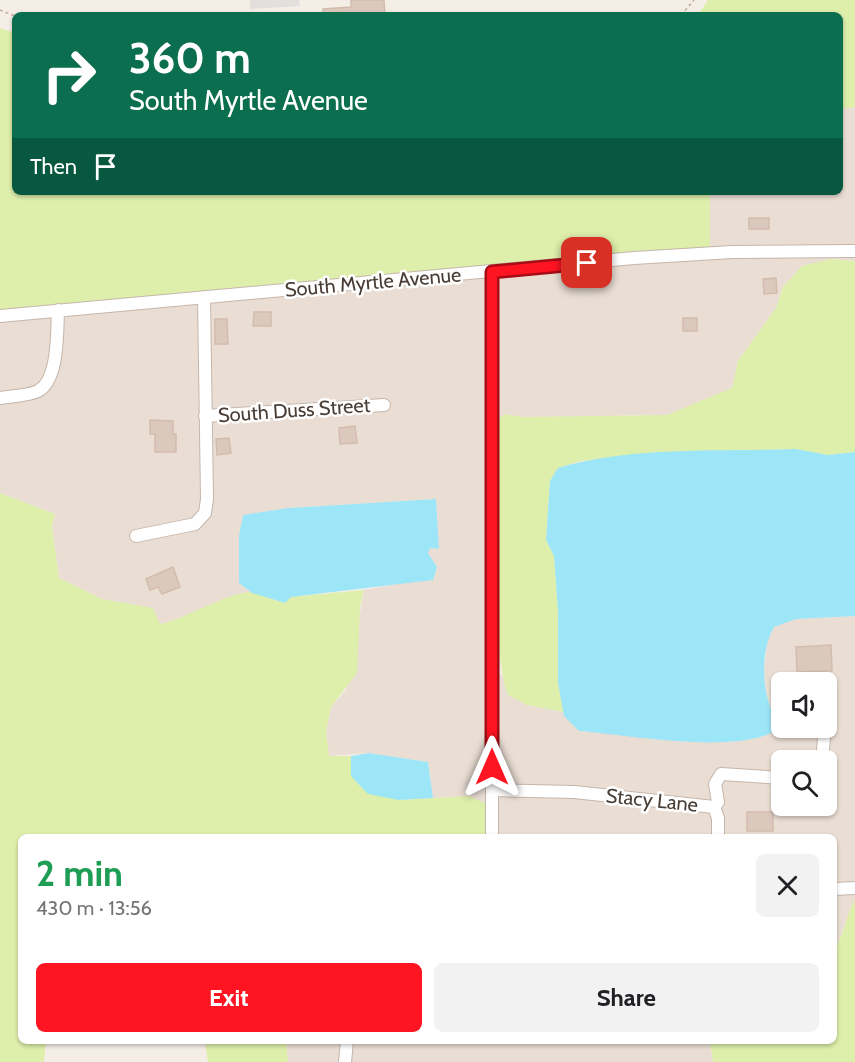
<!DOCTYPE html>
<meta charset="utf-8">
<style>
:root{--surface:#fff;--page:#f2f2f2;--text:#202124;--muted:#757577;--accent:#ff1421}
body{margin:0;font-family:Cabin,sans-serif;background:var(--page);color:var(--text);height:100vh;display:flex;flex-direction:column;font-size:22px;white-space:nowrap}
*{box-sizing:border-box;margin:0}
p{font-size:20px;color:var(--muted)}
.icon{flex:none;width:33px;height:33px;fill:none;stroke:currentColor;stroke-width:2;stroke-linecap:round;stroke-linejoin:round}
.map{position:relative;flex:1;overflow:hidden}
.panel{position:absolute;left:18px;top:834px;width:819px;height:210px;display:flex;flex-direction:column;background:var(--surface);border-radius:9px;box-shadow:0 2px 4px #0004}
.panel>*{flex:none}
.banner{position:absolute;left:12px;top:12px;width:831px;height:183px;border-radius:9px;box-shadow:0 2px 4px #0004;background:#0b6e4f;color:#fff;overflow:hidden}
.tools{position:absolute;left:771px;top:672px;display:grid;gap:12px}
.tools a{display:grid;place-items:center;width:66px;height:66px;border-radius:9px;background:var(--surface);box-shadow:0 2px 4px #0004;font-size:30px}
.pin{position:absolute;display:grid;place-items:center;width:51px;height:51px;color:#fff;margin:-26px;border-radius:12px;box-shadow:0 3px 9px #0006}
.me{position:absolute;width:66px;margin:-33px;rotate:0deg;stroke-linejoin:round;filter:drop-shadow(0 0 4px #0008)}
.turn{display:flex;align-items:center;gap:21px;height:126px;padding:0 18px;font-size:27px}
.turn .icon{width:78px;height:78px;stroke-width:2.5}
.turn b{display:block;font-size:42px;line-height:51px}
.then{display:flex;align-items:center;height:57px;padding:0 18px;background:#0003;gap:12px;font-size:22px}
.round{display:grid;place-items:center;flex:none;width:63px;height:63px;border-radius:9px;background:var(--page)}
.overview{display:flex;align-items:center;justify-content:space-between;height:102px;padding:0 18px}
h1{font-size:36px;font-weight:700;line-height:45px;color:#1e9e55}
.button{display:flex;gap:12px;margin-top:auto;padding:12px 18px}
.button a{flex:1;height:69px;border-radius:9px;background:var(--accent);color:#fff;font-size:24px;font-weight:700;line-height:69px;text-align:center}
.button a+a{background:var(--page);color:var(--text)}
.map>svg:first-child{display:block}
.residential{fill:#eaded4;fill-rule:evenodd}
.green{fill:#deeeab}
.parking{fill:#e3dfdc}
.water{fill:#9ce6f8}
.building{fill:#dbc9be;stroke:#d4bcad;stroke-width:1.5}
.lines{fill:none;stroke-linecap:round;stroke-linejoin:round}
.minor-casing{stroke:#c5b6ab;stroke-width:14}
.path{stroke:#c5ab98;stroke-width:1.5;stroke-dasharray:3 3;stroke-linecap:butt}
.minor{stroke:#fff;stroke-width:12}
.route-casing{stroke:#a60d15;stroke-width:15}
.route{stroke:#ff1421;stroke-width:10}
.labels{text-anchor:middle;stroke-width:5;stroke-linejoin:round;paint-order:stroke}
.street-label{font-size:20px;fill:#493d35;stroke:#fff}
</style>
<div class="map">
<svg width="855" height="1062" viewBox="0 0 855 1062">
<rect width="100%" height="100%" fill="#f5eee7"/>
<path class="residential" d="M855 107V246L710 253V192H840V109Z
M733 256H855V261L831 259 783 287 776 308 738 361 732 388 712 398 667 415 522 417 505 414 497 484 492 628 501 647 500 674 527 705 564 712 579 731 728 742 775 722 766 693 764 668 768 637 774 626 796 619 855 616V899L837 945 834 946V837H496L469 796 433 798 428 762 369 753 329 756 326 731 331 707 346 690 364 590 407 582 433 580 437 567 428 553 430 548 438 549 436 499 289 508 239 583 252 593 232 597 177 620 160 624 126 604 102 599 59 578 52 525 55 514 0 493V321L52 315 50 353 43 382 53 385 61 354 63 314ZM782 682H826V728H782ZM782 760H826V806H782Z
M286 1041H710L713 1062H288Z"/>
<path class="green" d="M708 0H855V107L840 109V15H698Z
M0 28 15 33V192H710V253L0 316Z
M831 259 855 261V452L828 455 796 449 654 454 581 461 558 468 550 481 546 540 554 556 558 611V683L564 712 527 705 508 695C499 671 503 652 492 628L498 419 505 414 522 417 667 415 732 388 738 361 776 308 783 287 802 266Z
M0 493 55 514 52 526 59 578 102 599 153 608 160 624C188 618 230 590 255 592 262 592 271 599 277 601L291 597 364 590 360 607 357 673 331 707 326 731 329 756H351V776L399 800 469 796 487 804 496 837H21V1041H46L44 1062H0Z
M855 899V1062H713L710 1041H834V946L837 945C845 930 847 913 855 899Z
M205 1041H286L288 1062H208Z"/>
<path class="parking" d="M250 0H299L300 6 250 9Z"/>
<path class="water" d="M796 449 828 455 855 452V616L796 619 774 627C763 646 762 674 767 696 770 709 776 719 773 732 730 754 629 735 579 731L564 716 558 683V611L554 556 546 540 550 481 558 468C633 446 718 452 796 449Z
M436 499 439 549 430 548 428 553 437 567 433 580 291 597 285 603 252 593 239 583V536L243 515 289 508Z
M369 753 428 762 433 798 399 800 368 794 351 776V756Z"/>
<path class="building" d="M351 0H384L385 15H323V9L351 7Z
M749 218H769V229H749Z
M776 278 777 293 764 294 763 279Z
M254 312H271V326H253Z
M683 318H697V331H683Z
M215 319H227L228 344H215Z
M150 420 173 421V434H176V452H155V434H150Z
M355 426 357 443 340 444 339 428Z
M229 438 231 453 217 455 216 439Z
M173 567 180 587 162 594 158 587 150 590 146 579Z
M831 645 832 671 797 672 796 647Z
M747 812H773V831H747Z"/>
<g class="lines">
<defs>
<path id="minor" d="M0 316 634 258 732 252 855 251
M0 398C11 396 28 396 38 391 59 380 57 331 58 310
M205 416 384 405
M136 536 195 524 205 513 207 499 204 297
M822 760 825 728
M492 790 574 792 714 807 718 802 715 784 721 774 782 778
M714 807 718 818V837
M492 837V272
M834 889 855 888
M345 1062 347 1041"/>
</defs>
<use href="#minor" class="minor-casing"/>
<path class="path" d="M0 10 15 16
M681 15 694 0"/>
<use href="#minor" class="minor"/>
</g>
<g class="lines">
<defs>
<path id="route" d="M492 767V272L587 263"/>
</defs>
<use href="#route" class="route-casing"/>
<use href="#route" class="route"/>
</g>
<g class="labels">
<g class="street-label">
<text transform="translate(373 282) rotate(-5)" y="7">South Myrtle Avenue</text>
<text transform="translate(294 410) rotate(-4)" y="7">South Duss Street</text>
<text transform="translate(652 800) rotate(6)" y="7">Stacy Lane</text>
</g>
</g>
</svg>
<div class="tools">
<a><svg class="icon" aria-label="sound" viewBox="0 0 24 24"><path d="M4 9h4l5-4v14l-5-4H4zM17 9q2 3 0 6"/></svg></a>
<a><svg class="icon" aria-label="search" viewBox="0 0 24 24"><circle cx="10" cy="10" r="6"/><path d="M15 15l6 6"/></svg></a>
</div>
<div class="pin" style="left:587px;top:263px;background:#d93025"><svg class="icon" aria-label="arrive" viewBox="0 0 24 24"><path d="M6 21V4h12l-3 4 3 4H6"/></svg></div>
<svg class="me" style="left:492px;top:767px" viewBox="-20 -20 40 40"><path d="M0-17L14 15 0 8-14 15z" fill="#ff1421" stroke="#fff" stroke-width="4"/></svg>
<div class="banner">
<div class="turn"><svg class="icon" aria-label="right" viewBox="0 0 24 24"><path d="M7 20v-9h11M14 6l5 5-5 5"/></svg><div><b>360 m</b>South Myrtle Avenue</div></div>
<div class="then">Then<svg class="icon" aria-label="arrive" viewBox="0 0 24 24"><path d="M6 21V4h12l-3 4 3 4H6"/></svg></div>
</div>
<section class="panel">
<div class="overview"><div><h1>2 min</h1><p>430 m · 13:56</p></div><a class="round"><svg class="icon" aria-label="close" viewBox="0 0 24 24"><path d="M6 6l12 12M18 6L6 18"/></svg></a></div>
<div class="button"><a>Exit</a><a>Share</a></div>
</section>
</div>
